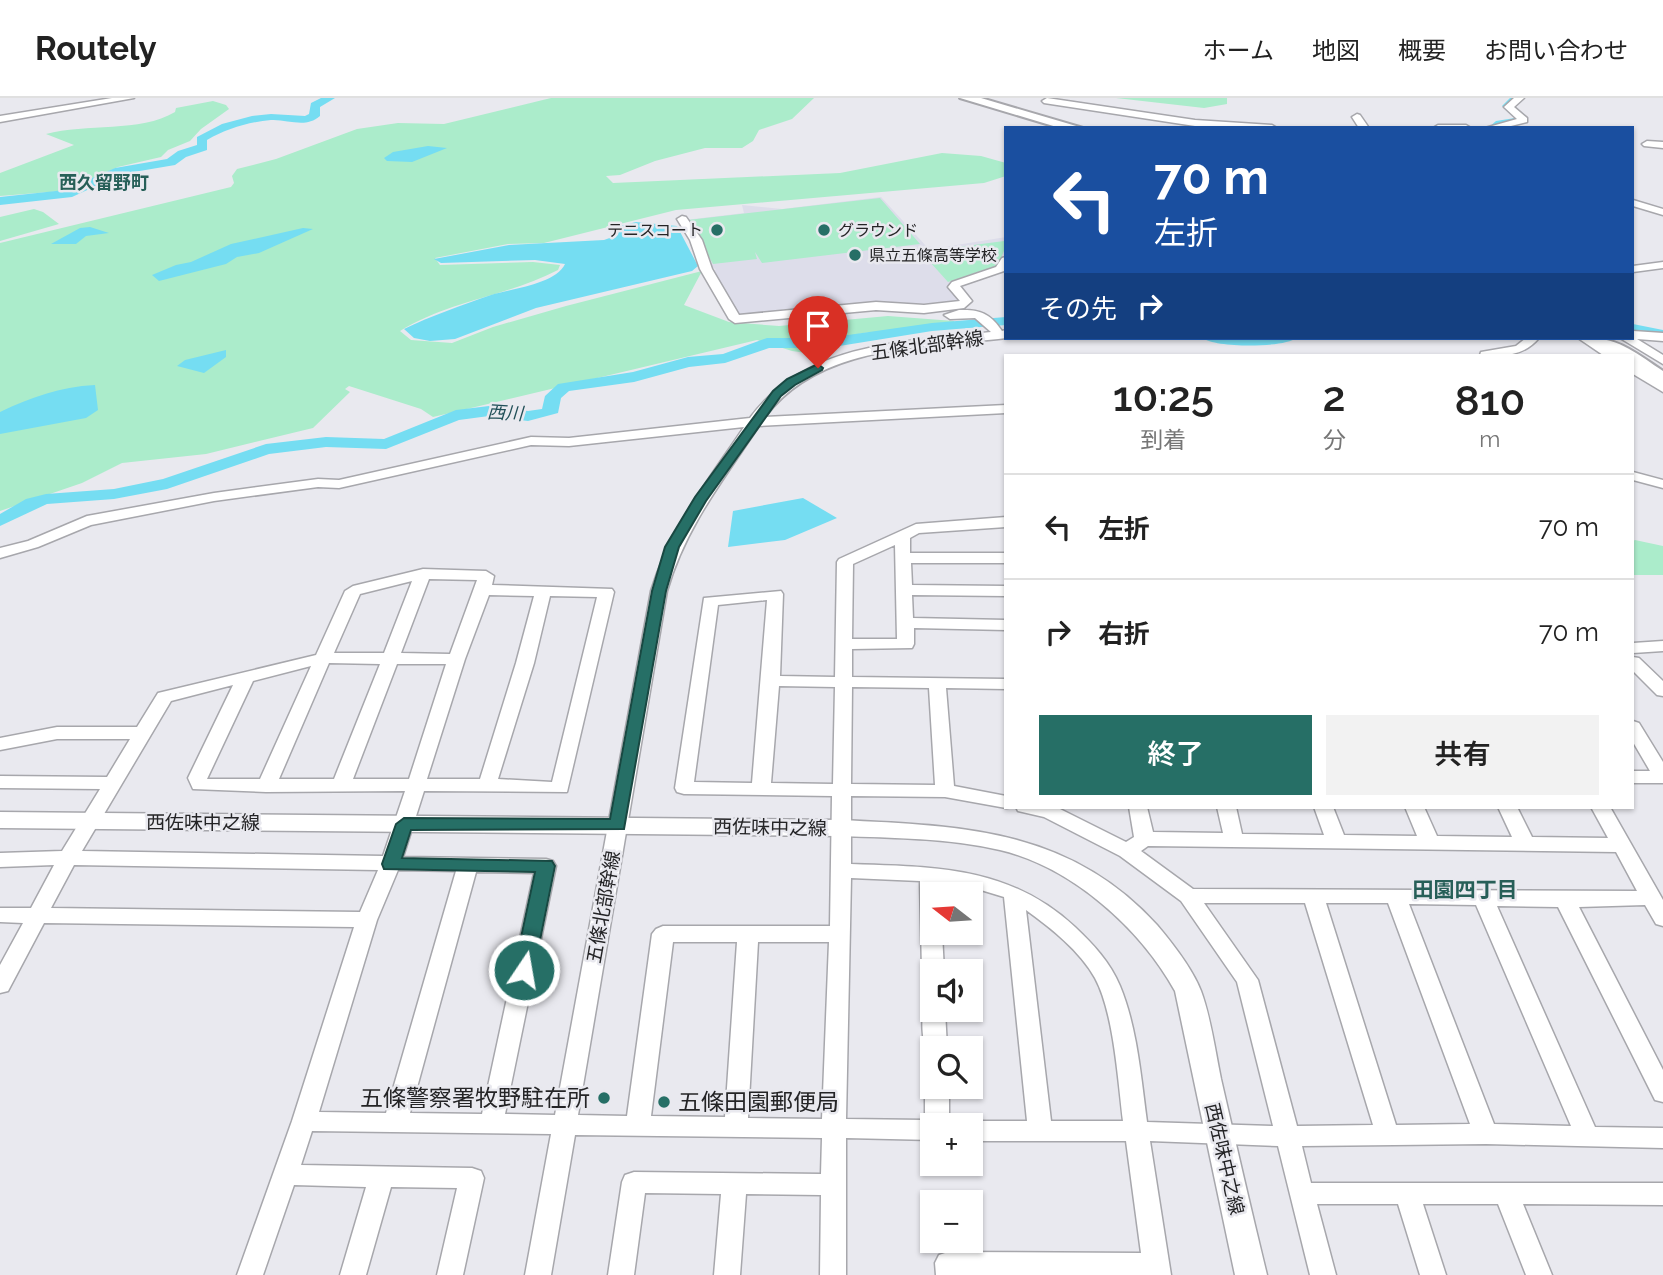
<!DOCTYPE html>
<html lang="ja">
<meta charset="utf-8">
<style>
:root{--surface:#fff;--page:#f2f2f2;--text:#222;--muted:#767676;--line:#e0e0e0;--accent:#266f66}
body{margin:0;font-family:Raleway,"Noto Sans JP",sans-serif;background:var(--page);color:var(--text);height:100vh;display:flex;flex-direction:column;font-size:26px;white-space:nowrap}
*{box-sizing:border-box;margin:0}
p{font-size:23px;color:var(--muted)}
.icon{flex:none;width:38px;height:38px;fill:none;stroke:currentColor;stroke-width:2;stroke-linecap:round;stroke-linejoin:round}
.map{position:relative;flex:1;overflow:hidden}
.side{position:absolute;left:1004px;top:256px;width:630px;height:455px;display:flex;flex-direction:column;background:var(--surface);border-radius:0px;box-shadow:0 2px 5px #0004}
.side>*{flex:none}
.hud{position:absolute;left:1004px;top:28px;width:630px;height:214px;border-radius:0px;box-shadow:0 2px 5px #0004;background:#1a4fa0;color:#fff;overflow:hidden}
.needle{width:46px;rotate:287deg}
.controls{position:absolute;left:920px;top:784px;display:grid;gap:14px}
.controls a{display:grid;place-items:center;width:63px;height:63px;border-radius:0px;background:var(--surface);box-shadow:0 2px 5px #0004;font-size:35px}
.pin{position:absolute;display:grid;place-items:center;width:60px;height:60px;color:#fff;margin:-72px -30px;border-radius:50% 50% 50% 0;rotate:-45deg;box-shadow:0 0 7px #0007}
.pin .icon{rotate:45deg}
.me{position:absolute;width:77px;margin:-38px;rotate:12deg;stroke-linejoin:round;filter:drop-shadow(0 0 5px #0008)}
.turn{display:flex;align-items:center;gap:24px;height:147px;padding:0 35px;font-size:32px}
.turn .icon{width:91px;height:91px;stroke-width:2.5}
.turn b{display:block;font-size:49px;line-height:60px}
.then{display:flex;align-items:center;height:66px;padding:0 35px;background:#0003;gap:14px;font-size:26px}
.eta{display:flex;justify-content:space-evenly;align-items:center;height:119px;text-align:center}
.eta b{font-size:42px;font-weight:600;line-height:49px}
.cta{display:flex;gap:14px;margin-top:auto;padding:14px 35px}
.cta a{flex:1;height:80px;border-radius:0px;background:var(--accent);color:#fff;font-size:28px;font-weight:600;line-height:80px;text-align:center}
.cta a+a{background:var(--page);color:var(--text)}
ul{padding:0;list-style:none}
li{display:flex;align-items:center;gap:21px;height:105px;padding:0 35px;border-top:2px solid var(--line)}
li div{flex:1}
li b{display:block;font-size:26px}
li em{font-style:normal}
header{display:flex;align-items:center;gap:42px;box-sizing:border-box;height:98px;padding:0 35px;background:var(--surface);border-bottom:2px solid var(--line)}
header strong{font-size:33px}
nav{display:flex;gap:38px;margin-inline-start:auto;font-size:24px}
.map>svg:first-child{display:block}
.built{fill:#ddddea}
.green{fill:#abeccb}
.water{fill:#75ddf2}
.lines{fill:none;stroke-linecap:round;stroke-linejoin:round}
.river{fill:#75ddf2;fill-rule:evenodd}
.minor-casing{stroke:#a7a7ac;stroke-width:3}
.major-casing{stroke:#a7a7ac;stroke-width:3}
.highway-casing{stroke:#a7a7ac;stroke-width:4}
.minor{fill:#fff;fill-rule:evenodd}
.major{fill:#fff;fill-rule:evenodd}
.highway{fill:#fff;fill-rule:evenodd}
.route{fill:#266f66;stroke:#194842;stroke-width:2}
.poi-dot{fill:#266f66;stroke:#e9e9ef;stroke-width:2.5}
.labels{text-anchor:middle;stroke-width:5;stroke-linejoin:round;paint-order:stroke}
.far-poi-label{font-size:16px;fill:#242426;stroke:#e9e9ef;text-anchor:start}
.far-neighbourhood-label{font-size:18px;font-weight:bold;fill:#275f58;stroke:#e9e9ef}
.far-water-label{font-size:18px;font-style:italic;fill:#214f58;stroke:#e9e9ef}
.street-label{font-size:19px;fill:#242426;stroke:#e9e9ef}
.neighbourhood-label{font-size:21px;font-weight:bold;fill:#275f58;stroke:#e9e9ef}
.near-poi-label{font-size:23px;fill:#242426;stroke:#e9e9ef;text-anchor:end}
</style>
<header>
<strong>Routely</strong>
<nav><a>ホーム</a><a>地図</a><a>概要</a><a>お問い合わせ</a></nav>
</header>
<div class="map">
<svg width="1663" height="1177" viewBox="0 0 1663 1177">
<rect width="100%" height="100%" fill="#e9e9ef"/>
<path class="built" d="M881 99 926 148 938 150 1006 139 1003 163 995 170 951 187 961 203 737 218 713 174 716 171 709 169 685 122 744 115 742 107 782 111Z"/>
<path class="green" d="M551 0H814L792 21 759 32 753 43 742 50H705L655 63 620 77 606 78 613 85 840 75 942 55 981 58 1006 65V78L984 85 676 112 544 145 508 146 435 160 440 167 533 164 560 167 558 172C508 198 448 203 400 233L411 242 452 245 493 229 566 208 702 173 684 207 729 224 779 228 888 218 954 223V228L863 235 828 243 820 257 792 253 757 242 433 319 421 311 349 288 345 291 350 294 313 330 206 356 122 365 82 385 0 413V145L231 89 234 85 232 78 237 71 276 61 357 31 398 25 444 26Z
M1116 0H1227V6L1204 10Z
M213 3 226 7 229 11 201 31 190 43 168 52 161 59 118 69 62 93 0 98V75L74 47 46 36C86 25 140 35 175 14L176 10Z
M880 100 920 146 762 165 755 154 757 161 713 166 688 122Z
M34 111 43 114 59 126 0 143V119Z
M1004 143 1006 148 998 167 948 184 921 154Z
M1635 442 1663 448V477H1633V443Z"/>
<path class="water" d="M428 48 447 50 412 64 387 63 384 60 393 54Z
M636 124 677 128 698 168 692 173 536 210 455 241 430 243 414 240 404 231C431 218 462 207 491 197 510 191 556 186 565 166L535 162 441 165 434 161 509 147 604 142 618 137 620 128Z
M90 129 109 135 86 138 76 146H51L80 130Z
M303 130 313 131 259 155 237 159 226 166 159 183 152 177 176 167 191 164 231 146Z
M226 252V259L204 275 177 268 185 262Z
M95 287 98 312 86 320 0 336V314C32 299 59 289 95 287Z
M803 400 837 420 785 442 728 449 733 413Z"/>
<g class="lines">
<path class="river" d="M321 0H335L320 9V18C305 31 288 21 271 22 249 24 226 31 207 42V52L186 59 175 67 122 76 72 99 0 107V99L65 92 115 70 167 61 178 53 197 47V39L222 26 252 18 271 16 305 18 309 16 311 5Z
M1510 0H1521L1514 8 1526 18V22L1515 27 1488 30 1496 23 1515 20 1502 8Z
M1006 219V227L932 233 827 250H769L725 265 689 269 634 284 569 293 561 300 558 315 528 323 489 318 459 322 386 351 326 349 269 356 167 391 114 401 47 406 0 428V416L26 401 46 396 114 391 163 381 266 346 326 339 384 341 456 312 489 308 528 313 542 311 545 298 558 286 633 274 688 259 723 256 767 240H827L932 225Z
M1633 226 1663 232V240L1633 234Z
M1203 240H1296C1285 250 1214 250 1203 240Z"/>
<defs>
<path id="minor" d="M112 0H134L0 24V18Z
M1047 0 1195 22 1272 27 1277 30 1195 28 1044 5 1042 3Z
M1514 0H1524L1514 9 1527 20V24L1503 30H1485L1517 21 1504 9Z
M1357 16 1360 17 1369 30H1359L1352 19Z
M1438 27H1466L1471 30H1433Z
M1647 43 1663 44V50L1644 48 1642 46Z
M1633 102 1663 111V117L1633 108Z
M682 118 686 119 702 142 712 171 739 217 876 204 924 207 960 203 948 189 952 184 996 169 1002 160 1006 159 1004 173 960 188 972 203 964 210 924 215 876 212 735 225 729 221 700 171 690 142 677 121Z
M1663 164V170L1633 174V168Z
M959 212C980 211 991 216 1002 233L1006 232V240C924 250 819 246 765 319L1006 307V315L759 328C723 382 685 430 667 493L578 1017 627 1018 652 836 656 831 663 828H830L832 698 684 696 677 694 675 690 704 500 781 493 783 496 780 578 835 579 837 464 839 461 916 426 1006 419V429L919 435 910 440V455H1006V465H911L912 487 1006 488V498L912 497 913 520 1006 522V532L914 530V546L912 550 852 551V579L1006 581V591L946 590 954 688 1006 698V709H1012L1006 710 945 699 851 698V766C936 769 1009 768 1075 829 1093 846 1110 864 1120 888 1137 929 1141 979 1147 1024L1273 1028 1237 884 1181 803 1120 758 1044 719 1018 713 1016 709H1056L1126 744 1134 739 1129 709H1147L1153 734 1223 735 1217 709H1236L1242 736 1324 737 1314 709H1333L1344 737 1417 738 1405 709H1424L1437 738 1512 739 1498 709H1517L1532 739 1608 740 1591 709H1610L1663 802V828L1656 826 1645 807 1579 809 1663 972V1004L1655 1002 1558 809 1497 808 1595 1029 1663 1030V1050L1486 1046 1302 1048 1311 1085H1663V1107L1523 1106 1552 1177H1526L1498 1106H1423L1446 1177H1420L1398 1106H1317L1336 1177H1310L1278 1048 1150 1043 1171 1177H936L935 1165 939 1157 948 1154 1141 1155 1126 1043H971V1027L963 1026 971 1023H1027L1004 799 971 789 940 785 941 796H933V835H942L944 873H933V881L925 879 922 873 920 783 851 780 846 1021 925 1022V989L933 981V989H949V1027H933V1042L846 1040V1177H820L821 1097 746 1096 740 1177H714L721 1096 645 1095 634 1177H608L622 1084 625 1077 634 1074 821 1076 822 1040 575 1037 551 1177H525L551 1036 312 1033 301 1067 472 1070 481 1073 484 1080 463 1177H437L457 1090 391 1089 366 1177H340L366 1089 294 1087 263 1177H237L292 1023 354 829 44 825 8 893 0 895V867L23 825 0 824V810H31L54 767 0 769V755L62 753 100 691 0 690V678L107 679 130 641H57L0 652V640L57 629H137L158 595 316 557 345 493 353 488 423 471 486 473 494 478 492 487 612 491 614 494 567 694 424 693 403 759 546 761 553 763 556 768 505 1016 555 1017 651 493C670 430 708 383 744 329L569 348 531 347 339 390 318 389 214 403 91 427 38 449 0 460V450L28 443 87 418 214 395 318 381 339 382 531 339 569 340 750 320C805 244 905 244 991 234L975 220 950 221 944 217ZM895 447 897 541H852L853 466ZM429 481 477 482 450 556 401 555ZM412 483 384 555H334L360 496ZM489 497 534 498 516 565 480 681H427L465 561ZM550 498 597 499 552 684 498 681 534 565ZM767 502 752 685 694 684 718 507ZM329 565 380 566 334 681H279ZM397 566H446L409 681H353ZM311 568 260 681H207L253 583ZM233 587 188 680 193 691 266 694 405 693 383 758 82 753 171 603ZM779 588 835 589 833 686 771 685ZM852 589 929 590 935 687 851 686ZM1148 748 1616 754 1637 793 1193 791 1141 753ZM74 767 378 772 360 814 51 810ZM398 772 456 773 386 1015 319 1014 377 822ZM476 774 534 775 482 1016 410 1015ZM1204 805H1305L1373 1027 1297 1028 1258 882ZM1326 805H1388L1470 1026 1396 1027ZM1409 806 1476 807 1571 1028 1494 1026ZM1026 812C1051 830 1080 853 1095 880 1114 915 1118 983 1123 1023H1051ZM673 844H737L725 1019 651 1018ZM758 844H829L822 1021 748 1020Z
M1633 233 1663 235V243L1637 241 1663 257V266L1620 240H1633Z
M1526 240H1539C1523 259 1503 258 1480 257L1481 254 1516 248Z
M1578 240H1592L1617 257H1603Z
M1633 266 1663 284V294L1633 276Z
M1633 374 1663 382V390L1633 382Z
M1663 543V553L1633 555V545Z
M1633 559 1639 560 1663 583V598L1657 597 1633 573Z
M1633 623 1639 625 1663 664V685H1633V673H1650L1633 644Z
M933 904V912H945L947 950H933V958L928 956C922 945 920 918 926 906Z"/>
<path id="major" d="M0 714 840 722C961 728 1069 730 1157 827 1173 846 1192 870 1201 893 1211 920 1215 952 1221 981 1236 1046 1251 1112 1267 1177H1235L1175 893C1140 830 1072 769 1000 752 948 740 893 740 840 738L0 730Z"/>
<path id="highway" d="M960 0H981L1083 30H1060Z
M1588 240C1618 239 1639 257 1663 273V287L1633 269V257H1614Z"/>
</defs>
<use href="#minor" class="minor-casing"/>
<use href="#major" class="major-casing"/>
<use href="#highway" class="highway-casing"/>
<use href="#minor" class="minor"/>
<use href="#major" class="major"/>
<use href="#highway" class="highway"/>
</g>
<path class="route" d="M818 266 823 270 822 272 795 287 781 298 706 403 679 449 666 493 624 731 411 732 402 760 552 763 555 768 534 872 531 877 524 879 517 877 514 872 535 774 384 771 382 766 396 726 404 720 610 721 652 493 665 449 695 399 773 293 787 281Z"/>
<g class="poi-dot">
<circle cx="717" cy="132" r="7"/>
<circle cx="824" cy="132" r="7"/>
<circle cx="855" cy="157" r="7"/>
<circle cx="604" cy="1000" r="7"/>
<circle cx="664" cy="1004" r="7"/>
</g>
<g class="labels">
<g class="far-poi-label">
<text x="703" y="138" text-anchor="end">テニスコート</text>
<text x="838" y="138">グラウンド</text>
<text x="869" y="163">県立五條高等学校</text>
</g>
<g class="far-neighbourhood-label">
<text x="104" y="91">西久留野町</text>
</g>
<g class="far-water-label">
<text transform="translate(505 315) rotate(3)" y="6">西川</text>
</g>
<g class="street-label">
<text transform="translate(927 247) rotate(-8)" y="7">五條北部幹線</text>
<text x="203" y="731">西佐味中之線</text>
<text transform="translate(770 729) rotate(1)" y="7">西佐味中之線</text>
<text transform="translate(603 809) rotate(-80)" y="7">五條北部幹線</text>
<text transform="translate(1225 1061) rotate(77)" y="7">西佐味中之線</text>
</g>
<g class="neighbourhood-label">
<text x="1465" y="799">田園四丁目</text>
</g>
<g class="near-poi-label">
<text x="590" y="1008">五條警察署牧野駐在所</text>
<text x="678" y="1012" text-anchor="start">五條田園郵便局</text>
</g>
</g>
</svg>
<div class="controls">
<a><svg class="needle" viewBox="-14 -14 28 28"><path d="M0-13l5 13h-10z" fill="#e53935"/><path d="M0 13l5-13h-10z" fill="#767676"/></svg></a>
<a><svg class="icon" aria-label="sound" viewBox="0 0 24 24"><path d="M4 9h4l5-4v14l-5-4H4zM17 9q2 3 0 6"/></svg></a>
<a><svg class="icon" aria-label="search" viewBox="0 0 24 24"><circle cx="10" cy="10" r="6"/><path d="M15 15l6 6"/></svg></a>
<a>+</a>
<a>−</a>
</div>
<div class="pin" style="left:818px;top:270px;background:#d93025"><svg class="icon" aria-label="arrive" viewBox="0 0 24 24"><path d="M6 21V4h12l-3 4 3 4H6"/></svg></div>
<svg class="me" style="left:524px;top:872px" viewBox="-20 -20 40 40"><circle r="17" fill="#266f66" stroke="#fff" stroke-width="3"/><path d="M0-11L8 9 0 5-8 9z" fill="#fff"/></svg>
<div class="hud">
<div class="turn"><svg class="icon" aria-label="left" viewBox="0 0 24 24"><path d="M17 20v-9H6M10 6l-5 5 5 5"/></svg><div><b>70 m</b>左折</div></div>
<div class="then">その先<svg class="icon" aria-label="right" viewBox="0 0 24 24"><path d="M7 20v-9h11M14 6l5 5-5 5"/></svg></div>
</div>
<section class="side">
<div class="eta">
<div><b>10:25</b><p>到着</p></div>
<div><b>2</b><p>分</p></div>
<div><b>810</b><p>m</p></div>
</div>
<ul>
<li><svg class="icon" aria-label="left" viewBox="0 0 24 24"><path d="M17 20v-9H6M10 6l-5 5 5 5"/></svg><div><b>左折</b></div><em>70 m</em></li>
<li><svg class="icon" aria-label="right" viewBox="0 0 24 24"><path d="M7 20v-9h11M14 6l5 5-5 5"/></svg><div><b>右折</b></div><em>70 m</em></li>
</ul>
<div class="cta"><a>終了</a><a>共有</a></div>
</section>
</div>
